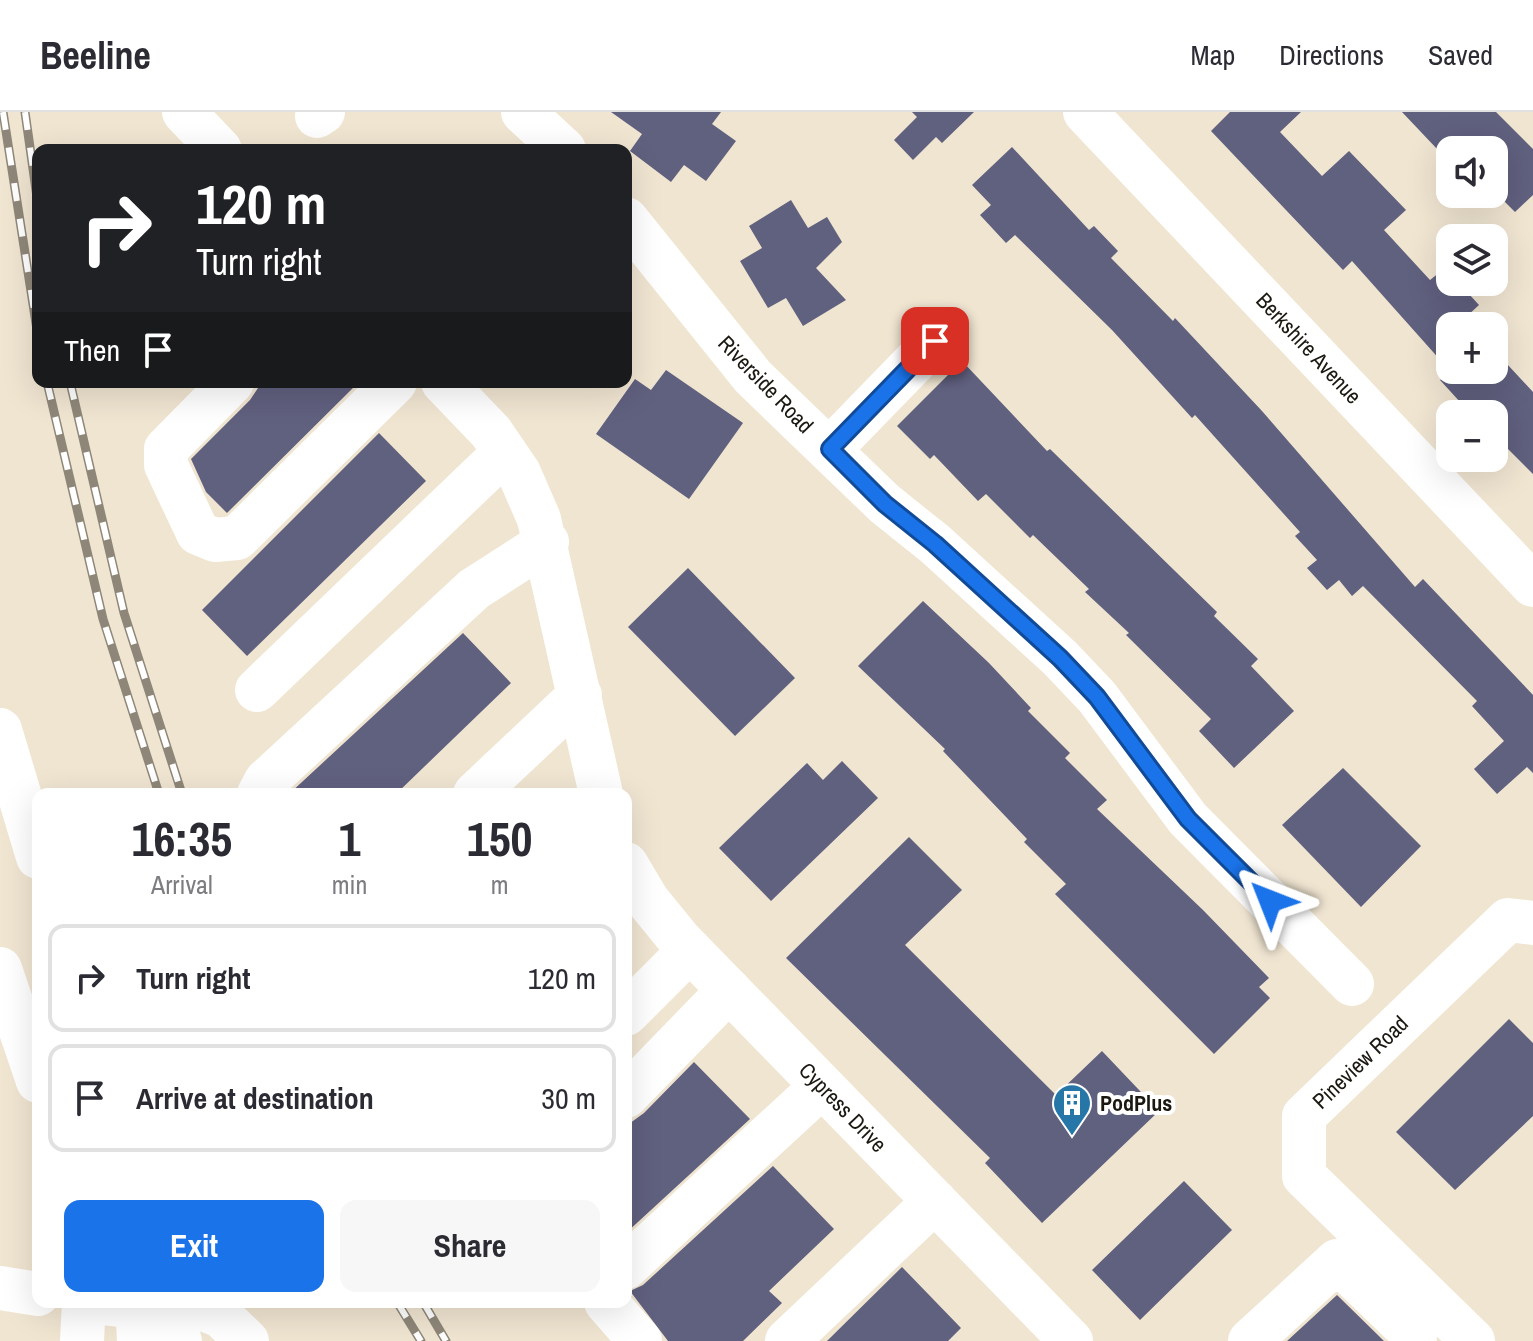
<!DOCTYPE html>
<meta charset="utf-8">
<style>
:root{--surface:#fff;--page:#f7f7f7;--text:#2b2b33;--muted:#7c7c81;--line:#e1e1e2;--accent:#1a73e8}
body{margin:0;font-family:"Archivo Narrow",sans-serif;background:var(--page);color:var(--text);height:100vh;display:flex;flex-direction:column;font-size:30px;white-space:nowrap}
*{box-sizing:border-box;margin:0}
p{font-size:26px;color:var(--muted)}
.icon{flex:none;width:44px;height:44px;fill:none;stroke:currentColor;stroke-width:2;stroke-linecap:round;stroke-linejoin:round}
.map{position:relative;flex:1;overflow:hidden}
.sheet{position:absolute;left:32px;top:676px;width:600px;height:520px;display:flex;flex-direction:column;background:var(--surface);border-radius:16px;box-shadow:0 8px 32px #0002}
.sheet>*{flex:none}
.hud{position:absolute;left:32px;top:32px;width:600px;height:244px;border-radius:16px;box-shadow:0 8px 32px #0002;background:#202124;color:#fff;overflow:hidden}
.fabs{position:absolute;left:1436px;top:24px;display:grid;gap:16px}
.fabs a{display:grid;place-items:center;width:72px;height:72px;border-radius:16px;background:var(--surface);box-shadow:0 8px 32px #0002;font-size:40px}
.pin{position:absolute;display:grid;place-items:center;width:68px;height:68px;color:#fff;margin:-34px;border-radius:16px;box-shadow:0 4px 12px #0006}
.me{position:absolute;width:88px;margin:-44px;rotate:315deg;stroke-linejoin:round;filter:drop-shadow(0 0 6px #0008)}
.turn{display:flex;align-items:center;gap:28px;height:168px;padding:0 32px;font-size:36px}
.turn .icon{width:104px;height:104px;stroke-width:2.5}
.turn b{display:block;font-size:56px;line-height:68px}
.then{display:flex;align-items:center;height:76px;padding:0 32px;background:#0003;gap:16px;font-size:30px}
.eta{display:flex;justify-content:space-evenly;align-items:center;height:136px;text-align:center}
.eta b{font-size:48px;font-weight:800;line-height:56px}
.primary-button{display:flex;gap:16px;margin-top:auto;padding:16px 32px}
.primary-button a{flex:1;height:92px;border-radius:16px;background:var(--accent);color:#fff;font-size:32px;font-weight:800;line-height:92px;text-align:center}
.primary-button a+a{background:var(--page);color:var(--text)}
ul{padding:0;list-style:none}
li{display:flex;align-items:center;gap:24px;height:108px;margin:0 16px 12px;padding:0 16px;border:4px solid var(--line);border-radius:16px}
li div{flex:1}
li b{display:block;font-size:30px}
li em{font-style:normal}
header{display:flex;align-items:center;gap:48px;box-sizing:border-box;height:112px;padding:0 40px;background:var(--surface);border-bottom:2px solid var(--line)}
header strong{font-size:38px}
nav{display:flex;gap:44px;margin-inline-start:auto;font-size:28px}
.map>svg:first-child{display:block}
.building{fill:#60607f}
.lines{fill:none;stroke-linecap:round;stroke-linejoin:round}
.minor{stroke:#fff;stroke-width:44}
.major{stroke:#fff;stroke-width:44}
.rail-casing{stroke:#8e8779;stroke-width:9}
.rail{stroke:#fff;stroke-width:6;stroke-dasharray:18;stroke-linecap:butt}
.route-casing{stroke:#114b97;stroke-width:20}
.route{stroke:#1a73e8;stroke-width:14}
.labels{text-anchor:middle;stroke-width:8;stroke-linejoin:round;paint-order:stroke}
.street-label{font-size:22px;fill:#1b1811;stroke:#fff}
.poi-label{font-size:22px;font-weight:bold;fill:#1b1811;stroke:#fff;text-anchor:start}
</style>
<header>
<strong>Beeline</strong>
<nav><a>Map</a><a>Directions</a><a>Saved</a></nav>
</header>
<div class="map">
<svg width="1533" height="1229" viewBox="0 0 1533 1229">
<rect width="100%" height="100%" fill="#f0e5d1"/>
<path class="building" d="M611 0H721L712 12 736 29 706 69 684 53 671 70 630 39 642 22Z
M912 0H974L942 31 936 25 913 48 894 28 917 5Z
M1230 0H1301L1280 20 1322 64 1349 39 1406 98 1384 118 1430 168 1445 156 1450 162V170H1458L1479 193 1465 206 1472 214H1450V258H1494V238L1533 280V362L1494 323V302H1471L1440 268 1450 259 1352 149 1343 158 1211 19Z
M1402 0H1496L1533 37V83L1515 100 1494 79V38H1438Z
M1012 35 1089 118 1094 114 1118 139 1111 146 1173 209 1175 206 1262 299 1415 475 1423 467 1533 583V661L1527 655 1497 682 1474 657 1504 629 1472 594 1477 589 1363 474 1352 484 1339 468 1327 478 1307 456 1317 448 1295 424 1300 420 1195 303 1192 306 1112 218 1015 123 1006 131 980 103 991 93 972 73Z
M791 88 808 116 827 105 842 130 816 156 846 188 803 214 786 186 768 196 740 149 762 136 749 114Z
M962 249 1047 339 1050 337 1217 500 1214 504 1258 547 1251 554 1294 599 1234 656 1199 619 1211 607 1126 523 1129 521 1085 480 1089 477 1033 423 1030 426 986 382 978 389 934 343 930 347 897 314Z
M666 258 743 311 689 387 596 322 635 267 651 278Z
M262 270H359L227 401 206 380 191 347 250 288Z
M379 321 426 369 247 544 202 498Z
M688 456 795 566 735 624 628 515Z
M923 489 989 551 1031 596 1028 599 1070 641 1065 646 1107 688 1097 697 1203 798 1269 866 1259 875 1270 886 1214 942 1055 782 1066 772 1024 730 1027 727 943 639 945 637 858 554Z
M463 521 511 571 396 682H289Z
M842 649 878 686 771 789 719 736 807 651 823 668Z
M1343 656 1421 734 1361 795 1282 713Z
M909 725 962 778 905 833 1056 983 1102 939 1159 999 1042 1111 985 1051 990 1046 786 846Z
M1509 907 1533 931V1004L1455 1078 1396 1020Z
M694 950 750 1007 626 1121V1014L644 1001Z
M773 1054 834 1117 769 1179 782 1191 743 1229H668L630 1179 643 1173Z
M1184 1069 1232 1118 1140 1208 1092 1158Z
M902 1155 961 1216 948 1229H827Z
M1337 1183 1384 1229H1287Z"/>
<g class="lines">
<path class="minor" d="M184 0 220 38
M523 0 564 38
M1085 0 1533 473
M317 4 323 0
M626 107 753 265 885 392 935 432 1060 546 1097 585 1188 707 1352 872
M232 270 166 337V353L198 421 215 428 237 426 395 270
M443 270 491 320 519 361 539 407 601 682
M830 337 935 229
M257 578 505 340
M259 682 266 669 474 477 547 430
M475 682 580 583
M626 752 648 789 679 827 1071 1229
M626 902 690 838
M626 984 729 878
M626 1155 822 974
M0 1176 38 1182
M92 1190 138 1195 180 1229
M185 1190 221 1204 247 1229
M606 1190 640 1229
M787 1229 935 1089
M1250 1229 1337 1149 1415 1224 1411 1229
M1473 1229 1304 1064V1004L1508 808 1533 811"/>
<path class="major" d="M0 618 38 745
M0 857 38 969
M137 1190 139 1229
M82 1229 84 1190"/>
<defs>
<path id="rail" d="M3 0 38 224
M25 0 38 92
M47 270 103 507 159 682
M70 270 124 501 182 682
M397 1190 421 1229
M423 1190 446 1229"/>
</defs>
<use href="#rail" class="rail-casing"/>
<use href="#rail" class="rail"/>
</g>
<g class="lines">
<defs>
<path id="route" d="M935 229 830 337 885 392 935 432 1060 546 1097 585 1188 707 1270 789"/>
</defs>
<use href="#route" class="route-casing"/>
<use href="#route" class="route"/>
</g>
<defs>
<symbol id="building-pin" viewBox="-11 -11 22 30"><path d="M0 17L-7.5 6A9.5 9.5 0 1 1 7.5 6Z" fill="#2677a8" stroke="#fff"/><path d="M-4-6H4V6H1V3H-1V6H-4ZM-2.5-4.3h1.7v1.8h-1.7ZM.8-4.3h1.7v1.8H.8ZM-2.5-1h1.7V.8h-1.7ZM.8-1h1.7V.8H.8Z" fill="#fff"/></symbol>
</defs>
<g fill-rule="evenodd">
<use href="#building-pin" x="1050" y="969" width="44" height="60"/>
</g>
<g class="labels">
<g class="street-label">
<text transform="translate(1309 236) rotate(47)" y="8">Berkshire Avenue</text>
<text transform="translate(766 272) rotate(46)" y="8">Riverside Road</text>
<text transform="translate(1360 950) rotate(-44)" y="8">Pineview Road</text>
<text transform="translate(843 995) rotate(46)" y="8">Cypress Drive</text>
</g>
<g class="poi-label">
<text x="1100" y="999">PodPlus</text>
</g>
</g>
</svg>
<div class="fabs">
<a><svg class="icon" aria-label="sound" viewBox="0 0 24 24"><path d="M4 9h4l5-4v14l-5-4H4zM17 9q2 3 0 6"/></svg></a>
<a><svg class="icon" aria-label="layers" viewBox="0 0 24 24"><path d="M12 4l9 5-9 5-9-5zM3 14l9 5 9-5"/></svg></a>
<a>+</a>
<a>−</a>
</div>
<div class="pin" style="left:935px;top:229px;background:#d93025"><svg class="icon" aria-label="arrive" viewBox="0 0 24 24"><path d="M6 21V4h12l-3 4 3 4H6"/></svg></div>
<svg class="me" style="left:1270px;top:789px" viewBox="-20 -20 40 40"><path d="M0-17L14 15 0 8-14 15z" fill="#1a73e8" stroke="#fff" stroke-width="4"/></svg>
<div class="hud">
<div class="turn"><svg class="icon" aria-label="right" viewBox="0 0 24 24"><path d="M7 20v-9h11M14 6l5 5-5 5"/></svg><div><b>120 m</b>Turn right</div></div>
<div class="then">Then<svg class="icon" aria-label="arrive" viewBox="0 0 24 24"><path d="M6 21V4h12l-3 4 3 4H6"/></svg></div>
</div>
<section class="sheet">
<div class="eta">
<div><b>16:35</b><p>Arrival</p></div>
<div><b>1</b><p>min</p></div>
<div><b>150</b><p>m</p></div>
</div>
<ul>
<li><svg class="icon" aria-label="right" viewBox="0 0 24 24"><path d="M7 20v-9h11M14 6l5 5-5 5"/></svg><div><b>Turn right</b></div><em>120 m</em></li>
<li><svg class="icon" aria-label="arrive" viewBox="0 0 24 24"><path d="M6 21V4h12l-3 4 3 4H6"/></svg><div><b>Arrive at destination</b></div><em>30 m</em></li>
</ul>
<div class="primary-button"><a>Exit</a><a>Share</a></div>
</section>
</div>
